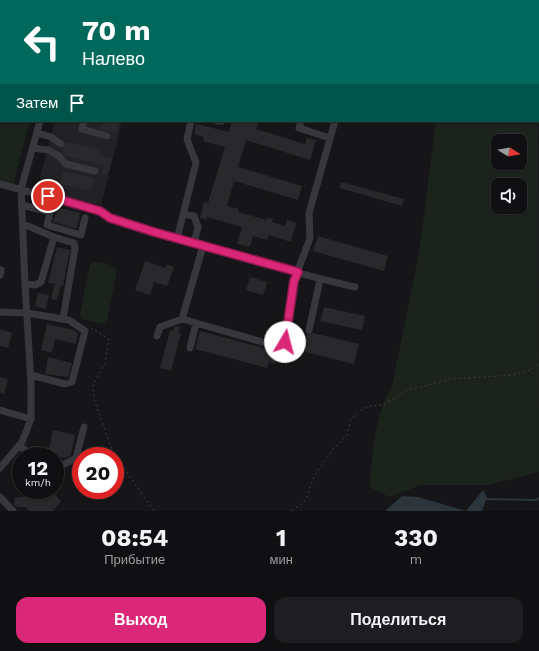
<!DOCTYPE html>
<html lang="ru">
<meta charset="utf-8">
<style>
:root{--surface:#101012;--page:#1e1e20;--text:#f1f3f6;--muted:#9c9d9f;--line:#303032;--accent:#db2777}
body{margin:0;font-family:"Work Sans",sans-serif;background:var(--page);color:var(--text);height:100vh;display:flex;flex-direction:column;font-size:15px;white-space:nowrap}
*{box-sizing:border-box;margin:0}
p{font-size:13px;color:var(--muted)}
.icon{flex:none;width:22px;height:22px;fill:none;stroke:currentColor;stroke-width:2;stroke-linecap:round;stroke-linejoin:round}
.map{position:relative;height:511px;overflow:hidden}
.sheet{display:flex;flex-direction:column;background:var(--surface);flex:1}
.sheet>*{flex:none}
.banner{position:absolute;left:0px;top:0px;width:539px;height:122px;box-shadow:0 1px 3px #0004,0 0 0 1px var(--line);background:#00695c;color:#fff;overflow:hidden}
.needle{width:26px;rotate:101deg}
.fabs{position:absolute;left:491px;top:134px;display:grid;gap:8px}
.fabs a{display:grid;place-items:center;width:36px;height:36px;border-radius:8px;background:var(--surface);box-shadow:0 1px 3px #0004,0 0 0 1px var(--line);font-size:20px}
.speed{position:absolute;left:12px;top:447px;display:flex;gap:8px;font-size:20px;font-weight:700;text-align:center}
.speed>*{display:grid;place-content:center;width:52px;height:52px;border-radius:50%;background:var(--surface);box-shadow:0 1px 3px #0004,0 0 0 1px var(--line);line-height:1}
.speed small{font-size:10px;font-weight:400}
.speed .limit{border:6px solid #d22;background:#fff;color:#111}
.pin{position:absolute;display:grid;place-items:center;width:34px;height:34px;color:#fff;margin:-17px;border:2px solid #fff;border-radius:50%;box-shadow:0 1px 4px #0007}
.me{position:absolute;width:44px;margin:-22px;rotate:8deg;stroke-linejoin:round;filter:drop-shadow(0 0 3px #0008)}
.turn{display:flex;align-items:center;gap:14px;height:84px;padding:0 16px;font-size:18px}
.turn .icon{width:52px;height:52px;stroke-width:2.5}
.turn b{display:block;font-size:28px;line-height:34px}
.then{display:flex;align-items:center;height:38px;padding:0 16px;background:#0003;gap:8px;font-size:15px}
.eta{display:flex;justify-content:space-evenly;align-items:center;height:68px;text-align:center}
.eta b{font-size:24px;font-weight:700;line-height:28px}
.button{display:flex;gap:8px;margin-top:auto;padding:8px 16px}
.button a{flex:1;height:46px;border-radius:12px;background:var(--accent);color:#fff;font-size:16px;font-weight:700;line-height:46px;text-align:center}
.button a+a{background:var(--page);color:var(--text)}
.map>svg:first-child{display:block}
.built{fill:#222225}
.green{fill:#1c231d;fill-rule:evenodd}
.water{fill:#2c353c}
.lines{fill:none;stroke-linecap:round;stroke-linejoin:round}
.stream{stroke:#2c353c;stroke-width:2}
.building{fill:#29292c}
.path{stroke:#3d3f44;stroke-width:1;stroke-dasharray:2 3;stroke-linecap:butt}
.minor{stroke:#37383d;stroke-width:7}
.route-casing{stroke:#8e194d;stroke-width:10}
.route{stroke:#db2777;stroke-width:7}
</style>
<div class="map">
<svg width="539" height="511" viewBox="0 0 539 511">
<rect width="100%" height="100%" fill="#161618"/>
<path class="built" d="M55 121H122L101 205 49 194 40 177Z"/>
<path class="green" d="M0 0H63L1 1V121H30L13 185 0 181Z
M538 40 539 472 488 485H421L389 497 370 487C371 457 376 411 392 386L419 254 436 121H538ZM498 141H520V163H498ZM498 185H520V207H498Z
M94 262C102 262 111 264 117 269L107 320 103 324 81 319 80 314 90 264Z"/>
<path class="water" d="M483 490 487 497 482 511H385L402 496 418 497 466 511Z"/>
<g class="lines">
<path class="stream" d="M485 499 536 500 539 498"/>
</g>
<path class="building" d="M102 121H120L117 134 100 129Z
M232 121H259L256 129 305 144 307 138 316 140 310 160 246 140 238 167 302 186 298 200 234 181 227 206 239 209 238 212 267 220V218L273 219 272 222 285 226 287 220 296 223 291 242 269 235 267 240 253 236 250 247 237 244 242 227 207 217 206 220 200 218 204 202 208 203 225 147 203 141 204 137 194 134 196 124 229 132Z
M66 142 100 150 99 155 112 158 108 175 102 174 104 165 65 156 62 152Z
M63 171 94 178 91 191 60 184Z
M341 182 404 199 402 206 340 188Z
M57 207 80 213 77 229 53 222Z
M318 236 388 256 384 271 313 251Z
M57 247 70 250 63 286 61 285 57 300 51 299 55 284 48 283Z
M145 261 165 268 167 264 174 267 167 286 154 282 150 295 135 290Z
M250 277 267 282 263 295 246 290Z
M38 293 49 295 46 309 35 306Z
M324 307 365 316 362 330 320 321Z
M47 324 74 330 78 333 76 344 55 339 52 353 41 350Z
M180 326 178 333H181L171 371 160 368 170 331H173L174 327Z
M0 329 12 333 8 348 0 346Z
M200 331 278 352 275 364 269 362 267 368 195 349Z
M313 333 359 344 354 364 302 351 306 334Z
M48 357 72 363 68 377 45 374Z
M0 377 8 379 4 394 0 392Z
M53 430 75 435 71 455 65 458 48 454Z
M32 490H51L61 501 53 511H29L26 507H17L14 505 15 498 28 496Z"/>
<g class="lines">
<path class="path" d="M304 0 309 1
M163 1V0
M91 328 109 339 105 363 93 386 94 399 113 453 154 511
M292 511 306 500 314 476 333 449 347 435 351 419 361 410 370 406 383 405 408 390 451 379 512 375 530 370 539 364"/>
<path class="minor" d="M134 0V1
M71 1V0
M101 1V0
M250 1V0
M84 121 82 129 107 136
M217 121H222
M301 121 299 128 330 138
M37 133 51 137 61 144
M33 148 48 150 59 156 66 164 95 171
M0 184 100 211C126 229 174 238 204 246 254 260 304 276 355 287
M52 204 47 225 81 235 85 218
M22 205 49 212
M183 214 194 216 198 227 194 243
M23 224 54 237 74 243 75 248 63 319
M177 239 196 163 187 139 191 121
M203 246 182 319 280 347 285 342 294 281 310 238 309 213 335 121
M0 275 1 270
M25 284 35 285 41 282 54 237
M0 312 27 313 69 320 85 331 72 382 65 384 31 375
M309 330 320 280
M157 336 160 327 182 319
M190 348 196 323
M0 410 31 419
M20 446 32 456
M55 464 61 466 76 458 84 427
M0 468 22 442 31 419V384L25 284 21 189 40 121
M0 497 13 511"/>
</g>
<g class="lines">
<defs>
<path id="route" d="M48 196 100 211 110 218 154 232 298 272 294 281 285 342"/>
</defs>
<use href="#route" class="route-casing"/>
<use href="#route" class="route"/>
</g>
</svg>
<div class="fabs">
<a><svg class="needle" viewBox="-14 -14 28 28"><path d="M0-13l5 13h-10z" fill="#e53935"/><path d="M0 13l5-13h-10z" fill="#9c9d9f"/></svg></a>
<a><svg class="icon" aria-label="sound" viewBox="0 0 24 24"><path d="M4 9h4l5-4v14l-5-4H4zM17 9q2 3 0 6"/></svg></a>
</div>
<div class="speed"><div>12<small>km/h</small></div><div class="limit">20</div></div>
<div class="pin" style="left:48px;top:196px;background:#d93025"><svg class="icon" aria-label="arrive" viewBox="0 0 24 24"><path d="M6 21V4h12l-3 4 3 4H6"/></svg></div>
<svg class="me" style="left:285px;top:342px" viewBox="-20 -20 40 40"><circle r="19" fill="#fff"/><path d="M0-13L10 11 0 6-10 11z" fill="#db2777"/></svg>
<div class="banner">
<div class="turn"><svg class="icon" aria-label="left" viewBox="0 0 24 24"><path d="M17 20v-9H6M10 6l-5 5 5 5"/></svg><div><b>70 m</b>Налево</div></div>
<div class="then">Затем<svg class="icon" aria-label="arrive" viewBox="0 0 24 24"><path d="M6 21V4h12l-3 4 3 4H6"/></svg></div>
</div>
</div>
<section class="sheet">
<div class="eta">
<div><b>08:54</b><p>Прибытие</p></div>
<div><b>1</b><p>мин</p></div>
<div><b>330</b><p>m</p></div>
</div>
<div class="button"><a>Выход</a><a>Поделиться</a></div>
</section>
